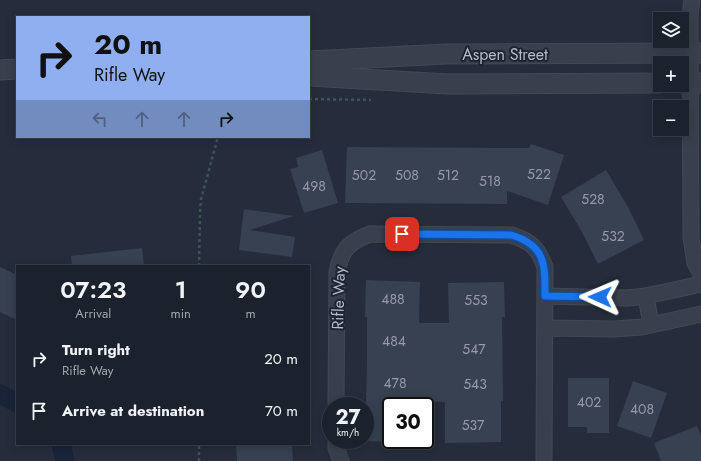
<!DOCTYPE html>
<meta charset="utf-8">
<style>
:root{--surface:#1c222d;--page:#252a35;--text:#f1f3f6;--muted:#a0a4aa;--line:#3a3f49}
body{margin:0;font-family:Jost,sans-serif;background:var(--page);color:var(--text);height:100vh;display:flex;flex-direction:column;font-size:15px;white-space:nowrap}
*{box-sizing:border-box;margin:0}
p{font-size:13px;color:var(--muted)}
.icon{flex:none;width:22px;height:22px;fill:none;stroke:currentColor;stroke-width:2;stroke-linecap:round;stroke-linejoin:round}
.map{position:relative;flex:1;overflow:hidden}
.details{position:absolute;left:16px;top:265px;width:294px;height:180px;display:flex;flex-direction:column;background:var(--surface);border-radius:0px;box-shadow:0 2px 10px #0003,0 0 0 1px var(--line)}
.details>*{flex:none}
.top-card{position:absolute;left:16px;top:16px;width:294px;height:122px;border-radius:0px;box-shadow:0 2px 10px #0003,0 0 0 1px var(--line);background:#90aff1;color:#111;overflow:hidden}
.tools{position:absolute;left:653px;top:12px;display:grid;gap:8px}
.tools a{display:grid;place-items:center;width:36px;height:36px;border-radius:0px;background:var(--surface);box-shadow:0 2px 10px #0003,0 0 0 1px var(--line);font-size:20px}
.speed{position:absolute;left:322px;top:397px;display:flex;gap:8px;font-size:20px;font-weight:700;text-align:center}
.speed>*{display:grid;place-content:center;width:52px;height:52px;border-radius:50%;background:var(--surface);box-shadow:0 2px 10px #0003,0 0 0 1px var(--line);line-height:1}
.speed small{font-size:10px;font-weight:400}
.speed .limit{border:2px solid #111;border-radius:6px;background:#fff;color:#111}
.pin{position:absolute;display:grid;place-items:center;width:34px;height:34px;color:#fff;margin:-17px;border-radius:8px;box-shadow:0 2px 6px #0006}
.me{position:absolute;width:44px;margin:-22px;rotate:271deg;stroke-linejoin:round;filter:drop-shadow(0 0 3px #0008)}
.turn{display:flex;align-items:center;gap:14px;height:84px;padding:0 12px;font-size:18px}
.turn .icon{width:52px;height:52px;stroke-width:2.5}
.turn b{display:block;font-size:28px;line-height:34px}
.lanes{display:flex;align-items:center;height:38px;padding:0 12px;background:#0003;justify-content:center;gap:20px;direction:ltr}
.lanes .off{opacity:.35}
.eta{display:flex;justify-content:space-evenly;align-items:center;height:68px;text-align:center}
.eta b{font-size:24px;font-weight:600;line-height:28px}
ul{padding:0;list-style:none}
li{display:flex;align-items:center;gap:12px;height:52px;padding:0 12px}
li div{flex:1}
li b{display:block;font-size:15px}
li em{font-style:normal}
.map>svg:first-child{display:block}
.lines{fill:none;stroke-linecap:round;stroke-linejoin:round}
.canal{stroke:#192439;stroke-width:19}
.building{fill:#374152}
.minor-casing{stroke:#424855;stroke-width:17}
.tertiary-casing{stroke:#424855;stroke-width:21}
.path{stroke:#405255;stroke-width:2.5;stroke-dasharray:3 3;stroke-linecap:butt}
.minor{stroke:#393f4c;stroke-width:15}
.tertiary{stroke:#393f4c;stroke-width:19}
.route-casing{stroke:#114b97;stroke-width:10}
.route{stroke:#1a73e8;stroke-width:7}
.labels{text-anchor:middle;stroke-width:4;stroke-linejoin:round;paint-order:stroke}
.number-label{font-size:14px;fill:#949aa8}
.street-label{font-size:16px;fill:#b5bac7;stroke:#1e2431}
</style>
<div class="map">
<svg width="701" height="461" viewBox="0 0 701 461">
<rect width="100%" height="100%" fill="#252d3c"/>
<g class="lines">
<path class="canal" d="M0 394 17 403
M61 444 65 461"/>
</g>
<path class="building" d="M531 144 564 155 548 205 507 191V204L345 203 347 147 529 148Z
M322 150 338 203 304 213 290 169 298 167 296 158Z
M606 170 628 207 644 240 598 264 582 232 561 197Z
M244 209 294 216 250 230 295 237 292 257 239 250Z
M142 248 144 266H72L71 256Z
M0 267 17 275V320L0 312Z
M366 280 420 282 419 323H449L448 283 504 282 505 317H502L503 401H501V442L445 443V402L391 401V442L365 441 367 363V317H365Z
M568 378H609V433H587V427H568Z
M633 381 667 393 651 438 617 426Z
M697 426 701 436V461H661L654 443Z
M236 444H292L293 461H237Z"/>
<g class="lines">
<defs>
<path id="minor" d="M692 0 690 16 691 238 695 263 701 274
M545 296 627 298 646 296 701 284
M646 296 651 325
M545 328 614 329 642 327 701 314
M336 406 337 272C341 250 349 242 370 234L511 235C531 241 538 248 545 267L544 461
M336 440V448L341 461"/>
<path id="tertiary" d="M309 61 446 54 701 53
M0 70 17 69
M309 76 448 84 660 83
M682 83H701"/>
</defs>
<use href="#minor" class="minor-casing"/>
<use href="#tertiary" class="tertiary-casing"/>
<path class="path" d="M309 99 371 100
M199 266 200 213 201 199 218 137
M199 461V444"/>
<use href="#minor" class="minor"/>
<use href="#tertiary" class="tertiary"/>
</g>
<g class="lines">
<defs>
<path id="route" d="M402 234 511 235C546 245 545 265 545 296L600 297"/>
</defs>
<use href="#route" class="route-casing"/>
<use href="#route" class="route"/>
</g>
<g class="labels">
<g class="number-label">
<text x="539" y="179">522</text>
<text x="364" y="180">502</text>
<text x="407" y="180">508</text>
<text x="448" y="180">512</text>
<text x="490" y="186">518</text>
<text x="314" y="191">498</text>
<text x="593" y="204">528</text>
<text x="613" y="241">532</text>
<text x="393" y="304">488</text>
<text x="476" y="305">553</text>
<text x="394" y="346">484</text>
<text x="474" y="354">547</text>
<text x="395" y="388">478</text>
<text x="475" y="389">543</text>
<text x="589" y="407">402</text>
<text x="642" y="414">408</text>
<text x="473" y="430">537</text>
</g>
<g class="street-label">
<text x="505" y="60">Aspen Street</text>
<text transform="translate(338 298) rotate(-88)" y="6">Rifle Way</text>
</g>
</g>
</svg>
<div class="tools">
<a><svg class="icon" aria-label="layers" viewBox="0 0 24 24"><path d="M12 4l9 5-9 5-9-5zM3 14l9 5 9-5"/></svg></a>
<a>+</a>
<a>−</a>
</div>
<div class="speed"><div>27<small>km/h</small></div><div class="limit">30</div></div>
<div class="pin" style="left:402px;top:234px;background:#d93025"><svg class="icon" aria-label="arrive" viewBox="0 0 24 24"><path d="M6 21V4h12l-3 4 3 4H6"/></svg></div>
<svg class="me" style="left:600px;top:297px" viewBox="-20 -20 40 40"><path d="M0-17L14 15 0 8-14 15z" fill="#1a73e8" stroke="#fff" stroke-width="4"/></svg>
<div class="top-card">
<div class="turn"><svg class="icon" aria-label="right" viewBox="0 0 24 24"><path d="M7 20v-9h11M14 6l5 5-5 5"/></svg><div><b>20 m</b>Rifle Way</div></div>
<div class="lanes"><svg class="icon off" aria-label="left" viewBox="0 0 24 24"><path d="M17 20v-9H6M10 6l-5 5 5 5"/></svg><svg class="icon off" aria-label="ahead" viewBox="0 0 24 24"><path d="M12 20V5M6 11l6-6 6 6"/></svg><svg class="icon off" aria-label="ahead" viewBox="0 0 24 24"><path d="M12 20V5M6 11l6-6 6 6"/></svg><svg class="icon" aria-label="right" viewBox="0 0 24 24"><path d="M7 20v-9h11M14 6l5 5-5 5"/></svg></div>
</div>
<section class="details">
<div class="eta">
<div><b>07:23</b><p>Arrival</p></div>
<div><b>1</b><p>min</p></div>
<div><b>90</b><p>m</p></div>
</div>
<ul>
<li><svg class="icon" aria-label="right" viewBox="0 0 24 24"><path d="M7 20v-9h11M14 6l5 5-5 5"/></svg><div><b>Turn right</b><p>Rifle Way</p></div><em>20 m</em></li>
<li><svg class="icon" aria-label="arrive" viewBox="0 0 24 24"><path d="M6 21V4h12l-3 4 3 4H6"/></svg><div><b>Arrive at destination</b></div><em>70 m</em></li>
</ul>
</section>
</div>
